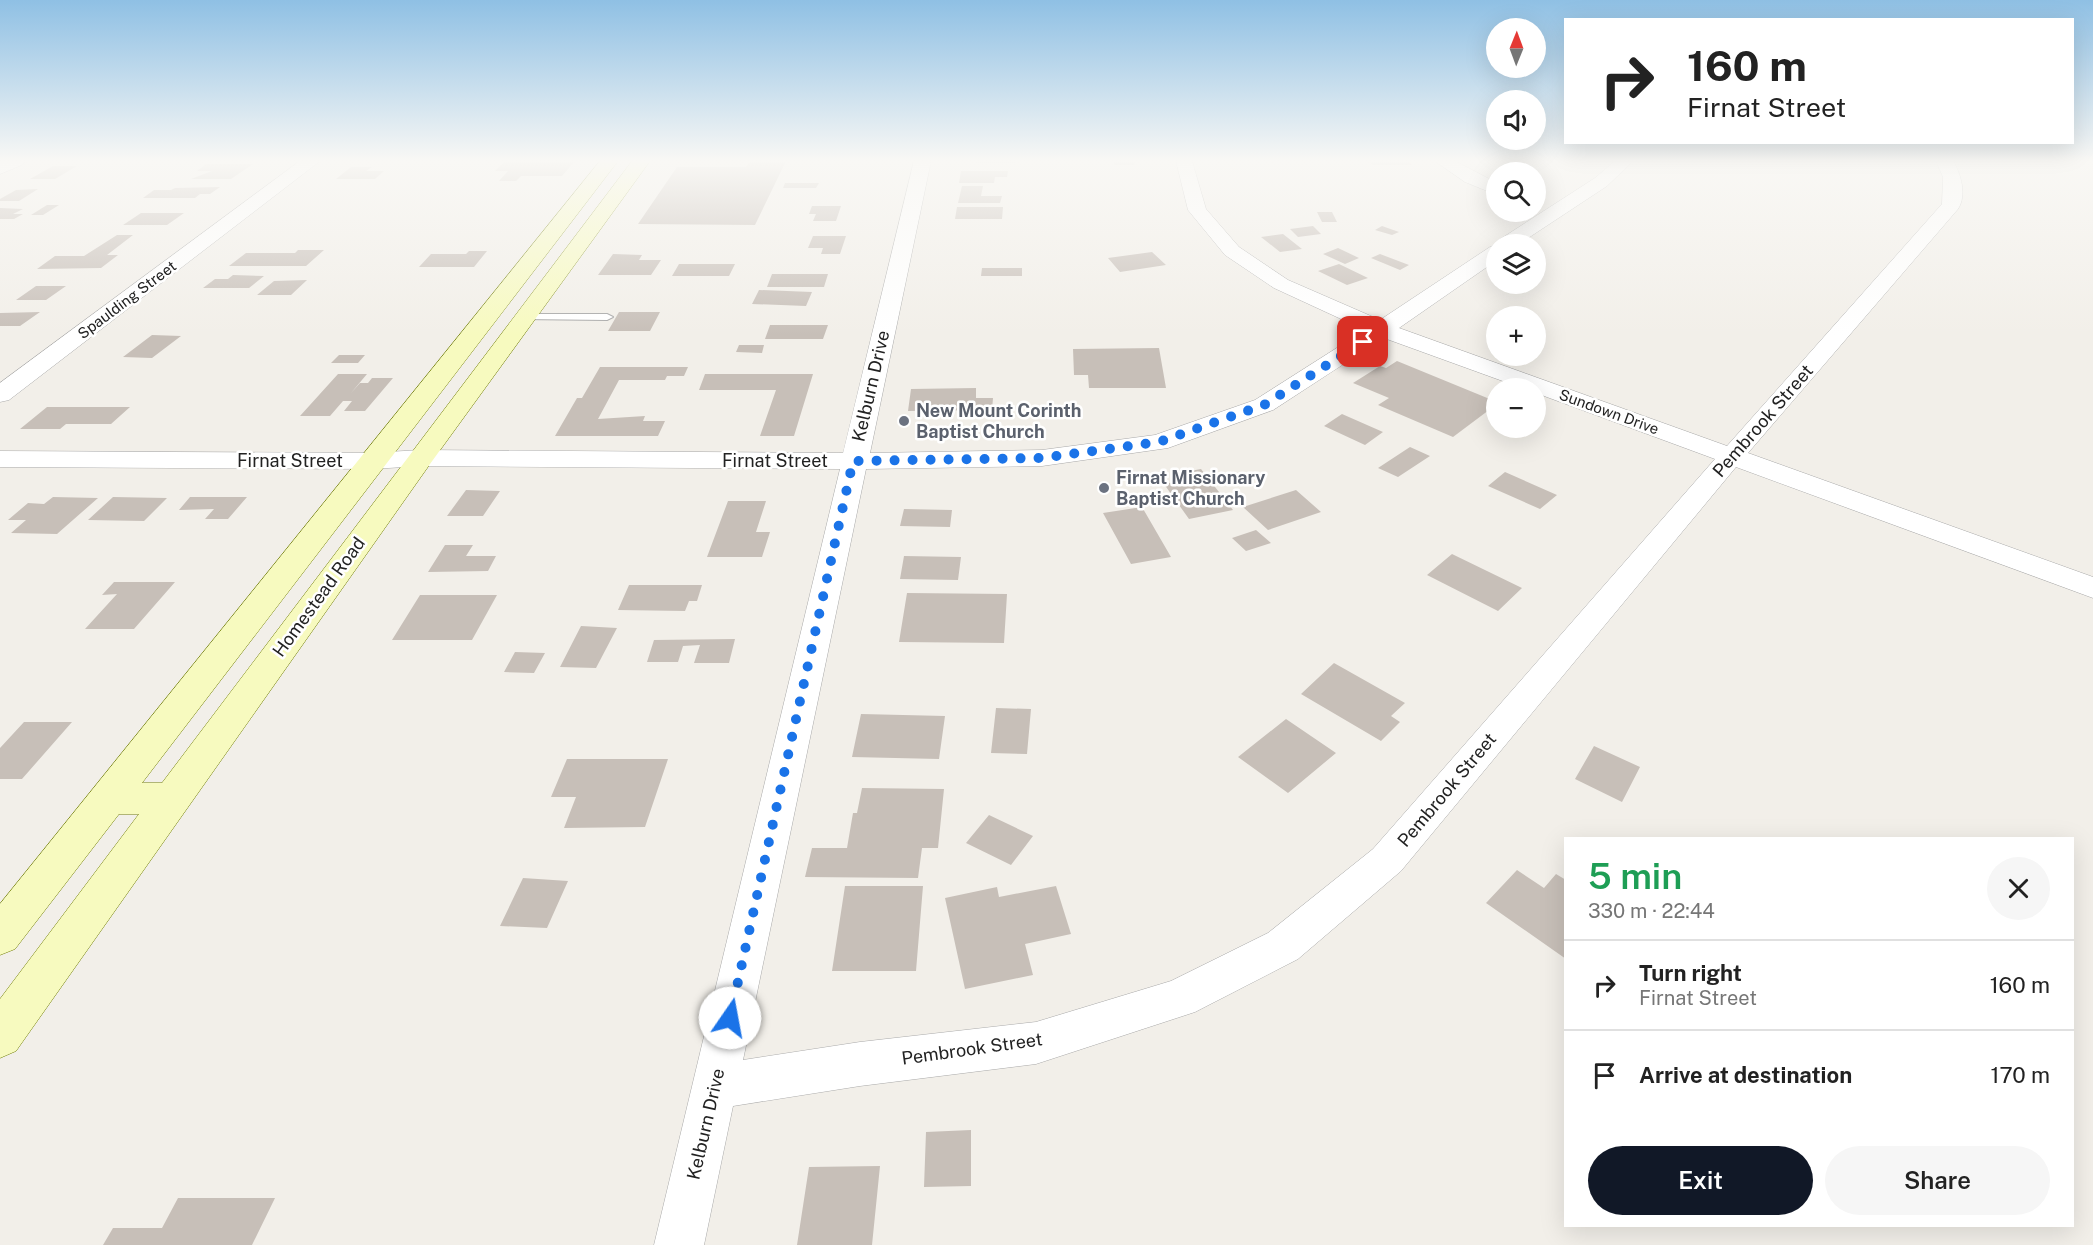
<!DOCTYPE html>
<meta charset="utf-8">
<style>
:root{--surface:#fff;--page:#f6f6f6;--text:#222;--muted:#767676;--line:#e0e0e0;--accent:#111827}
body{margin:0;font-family:"Public Sans",sans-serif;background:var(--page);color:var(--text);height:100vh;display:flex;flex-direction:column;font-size:22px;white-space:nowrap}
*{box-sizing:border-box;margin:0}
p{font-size:20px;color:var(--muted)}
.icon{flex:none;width:33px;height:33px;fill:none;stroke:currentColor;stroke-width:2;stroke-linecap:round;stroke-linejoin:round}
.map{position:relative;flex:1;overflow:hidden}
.panel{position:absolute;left:1564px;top:837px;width:510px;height:390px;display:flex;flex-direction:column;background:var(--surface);border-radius:0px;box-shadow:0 6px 24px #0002}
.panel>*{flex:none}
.guide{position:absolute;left:1564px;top:18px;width:510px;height:126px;border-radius:0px;box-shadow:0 6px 24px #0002;background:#fff;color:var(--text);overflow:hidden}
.needle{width:39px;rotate:1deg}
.controls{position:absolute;left:1486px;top:18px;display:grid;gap:12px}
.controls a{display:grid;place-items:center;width:60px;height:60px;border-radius:50%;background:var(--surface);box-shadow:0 6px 24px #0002;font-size:30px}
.pin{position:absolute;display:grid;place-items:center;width:51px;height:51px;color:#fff;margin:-26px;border-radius:12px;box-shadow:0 3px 9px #0006}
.me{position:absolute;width:66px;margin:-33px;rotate:12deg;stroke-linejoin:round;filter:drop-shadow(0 0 4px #0008)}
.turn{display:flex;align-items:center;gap:21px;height:126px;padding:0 24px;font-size:27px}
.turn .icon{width:78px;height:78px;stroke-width:2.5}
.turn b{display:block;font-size:42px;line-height:51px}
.round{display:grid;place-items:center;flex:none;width:63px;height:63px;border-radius:32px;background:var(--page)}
.summary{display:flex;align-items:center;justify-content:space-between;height:102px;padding:0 24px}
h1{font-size:36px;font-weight:600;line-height:45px;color:#1e9e55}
.cta{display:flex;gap:12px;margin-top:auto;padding:12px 24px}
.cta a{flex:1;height:69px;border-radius:36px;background:var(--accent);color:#fff;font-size:24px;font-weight:600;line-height:69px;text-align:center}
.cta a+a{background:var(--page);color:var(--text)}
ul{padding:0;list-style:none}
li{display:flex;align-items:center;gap:18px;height:90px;padding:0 24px;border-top:2px solid var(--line)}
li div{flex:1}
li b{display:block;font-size:22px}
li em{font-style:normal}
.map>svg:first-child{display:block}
.building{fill:#c7bfb8}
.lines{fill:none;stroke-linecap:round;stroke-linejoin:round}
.lane-casing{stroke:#a9a9a9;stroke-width:2}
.street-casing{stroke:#a9a9a9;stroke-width:1}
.secondary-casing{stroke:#707d05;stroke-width:1}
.lane{fill:#fff;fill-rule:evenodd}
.street{fill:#fff;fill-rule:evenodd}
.secondary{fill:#f7fabf;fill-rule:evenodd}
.route{stroke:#1a73e8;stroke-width:10;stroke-dasharray:0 18}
.worship-dot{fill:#6b7280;stroke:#fff;stroke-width:2}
.labels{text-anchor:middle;stroke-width:5;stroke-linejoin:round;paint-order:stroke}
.far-street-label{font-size:15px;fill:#222;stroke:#fff}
.street-label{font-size:18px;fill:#222;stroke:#fff}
.worship-label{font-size:18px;font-weight:bold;fill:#5b616d;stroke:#fff;text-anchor:start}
</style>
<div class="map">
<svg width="2093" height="1245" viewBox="0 0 2093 1245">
<rect width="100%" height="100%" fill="#f2efe9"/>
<path class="building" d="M750 161H786L755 225 638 224 677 167H746Z
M976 161H1015V163H976Z
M1114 161H1134L1135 165H1114Z
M1370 161H1409L1412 165H1372Z
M504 162H574L562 176H521L516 181H499L508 171H495Z
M206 164H253L231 179H191L212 171H197Z
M53 166H77L55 179H30Z
M351 167H372L366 171H384L375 179H336Z
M961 171H1008L1007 177H995L994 183H959Z
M785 183H819L816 188H783Z
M962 186H983L981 196H1002L1000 203H958Z
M220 187 210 194H200L195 198H143L154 190H171L175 188Z
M38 189 19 201H0V199L16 190Z
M47 205H59L43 215H31Z
M812 206H841L836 221H813L816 214H809Z
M957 207H1003L1002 219H955Z
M0 208 23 209 13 214H23L14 219H0Z
M1317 212H1332L1337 222H1322Z
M141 213H184L167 225H123Z
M1313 226 1321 234 1298 237 1290 229Z
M1382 226 1399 232 1392 235 1375 230Z
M1283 234 1302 249 1280 252 1261 237Z
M117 235H133L107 255H118L101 268 37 269 55 256H84Z
M813 236H846L840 254H821L823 248H808Z
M1338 248 1359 258 1345 264 1323 254Z
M298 250H324L306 266H229L246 253H295Z
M469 251H487L474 267H419L431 254H466Z
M1152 252 1166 265 1120 272 1108 258Z
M613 254 642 255 639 260H661L651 275H598Z
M1380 254 1409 265 1400 270 1371 258Z
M679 264H735L729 276H672Z
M1339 264 1368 278 1347 285 1318 271Z
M982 268H1022V276H981Z
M772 274H828L824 287H767Z
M233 275 264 276 249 288H203L215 279H228Z
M307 280 291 295H257L274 281Z
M36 286H66L46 300H16Z
M759 290 812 292 806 306 752 304Z
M40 312 20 326H0V313Z
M619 312H660L650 331H608Z
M770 325H828L823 339H765Z
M152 335 181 336 152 358 123 357Z
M739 345H764L762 353 736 352Z
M1159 348 1166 388H1089L1088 375H1074L1073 349Z
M339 355H365L358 363H331Z
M1397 361 1497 402V404L1453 437 1378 405 1389 398 1353 383 1380 366 1386 368Z
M600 367H688L684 376H667L665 380H619L598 419 645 416 643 421H665L658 436H555L577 398H582Z
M338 374H367L351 393 360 383H368L372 378H393L365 411H344L352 401H343L330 416H300Z
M705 374H813L794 436H760L776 390H699Z
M976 388V398H993L992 410 908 411 911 389Z
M47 407H130L111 424H66L60 429H20Z
M1342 414 1383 432 1365 445 1324 426Z
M1410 447 1430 456 1398 477 1378 468Z
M1201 469 1233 510 1189 519 1164 484 1179 481 1174 474Z
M1505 472 1557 495 1540 509 1488 486Z
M466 490 500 491 483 516H447Z
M1296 490 1321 512 1268 530 1243 507Z
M53 497 98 498 57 534 11 533 26 520H8L28 503 44 504Z
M113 497 167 498 144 521 88 520Z
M190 497H247L228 519H205L214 509 179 510Z
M728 501H766L756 532H770L762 557H707Z
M1142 507 1171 557 1131 564 1103 513Z
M904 509 952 510 950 527 900 526Z
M1256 530 1271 543 1246 551 1232 538Z
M445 545H473L466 556H496L488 571 428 572Z
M1452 554 1522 588 1498 611 1427 575Z
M904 556 961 557 958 580 900 579Z
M114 582H175L134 629H85L117 594 102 595Z
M629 585H702L697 601H689L685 611 618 610Z
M907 593 1007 594 1004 643 899 642Z
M420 595H497L472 640H392Z
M581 626 617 628 596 668 560 667Z
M735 639 729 663H694L700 645 683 646 678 662H647L654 640Z
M515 652 545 653 534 673 504 672Z
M1334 663 1405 703 1391 716 1400 722 1381 741 1301 694Z
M996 708 1031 709 1027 754 991 753Z
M861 714 945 716 939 759 852 757Z
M1286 719 1336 753 1288 793 1238 757Z
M24 722H72L22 779H0V748Z
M1594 746 1640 767 1622 802 1575 779Z
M567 759H668L645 827 564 828 576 797H551Z
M862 788 944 789 938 848H922L918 878 805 877 812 848H847L853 813H857Z
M989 815 1033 836 1011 865 966 843Z
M1517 870 1544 888 1556 874 1566 880V959L1486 903Z
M523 878 568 881 547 928 500 926Z
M845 886H923L916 971H832Z
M1056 886 1071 934 1025 944 1033 975 965 989 945 898 997 887 999 897Z
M971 1130V1186L924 1187 926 1132Z
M880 1166 872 1245H797L809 1167Z
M178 1198H275L252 1245H103L113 1228H162Z"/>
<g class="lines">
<defs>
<path id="lane" d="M525 314H607L613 317 607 320 521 319V315Z"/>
<path id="street" d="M3 161H25L22 165 0 174V162Z
M300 161H320L9 400 0 402V383Z
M914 161H931L870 453 1042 450 1155 435 1255 400 1365 330 1274 288 1225 255 1188 210 1176 161H1192L1206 209 1239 247 1288 280 1380 320 1490 247 1497 245 1496 244 1499 240 1595 178 1615 161H1633L1607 186 1519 244H1497V260L1399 328 1727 446 1942 204 1943 177 1936 161H1953C1961 174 1967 195 1958 209L1748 453 2093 577V598L1736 467 1401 871 1298 959 1195 1012 1036 1064 860 1086 733 1106 704 1245H654L840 469 420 466 372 469 0 467V451L372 453 420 450 843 453ZM1384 338 1522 388H1536V393L1715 459 1373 849 1268 933 1171 981 1036 1022 860 1042 743 1060 866 469 1042 466 1168 448 1273 410Z
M1435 161H1455L1497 183V195L1465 182Z"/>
<path id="secondary" d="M600 161H618L142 783H162L632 161H650L430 464 16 1051 0 1058V999L139 814H119L15 949 0 955V904Z"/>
</defs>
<use href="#lane" class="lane-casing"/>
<use href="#street" class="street-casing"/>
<use href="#secondary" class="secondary-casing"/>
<use href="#lane" class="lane"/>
<use href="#street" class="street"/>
<use href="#secondary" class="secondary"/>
</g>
<linearGradient id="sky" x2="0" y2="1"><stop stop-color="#8fc0e4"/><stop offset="0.48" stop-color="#f9f8f5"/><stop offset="1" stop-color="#f9f8f5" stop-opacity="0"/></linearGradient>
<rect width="2093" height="335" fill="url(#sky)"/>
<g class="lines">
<path class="route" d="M730 1018 853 461 1042 458 1159 442 1264 405 1363 342"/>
</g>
<g class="worship-dot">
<circle cx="904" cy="421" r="6"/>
<circle cx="1104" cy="488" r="6"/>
</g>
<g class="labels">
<g class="far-street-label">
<text transform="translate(127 300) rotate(-37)" y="5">Spaulding Street</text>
<text transform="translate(1609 412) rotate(20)" y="5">Sundown Drive</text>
</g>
<g class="street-label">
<text transform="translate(871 386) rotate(-77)" y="6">Kelburn Drive</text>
<text transform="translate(1763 421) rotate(-49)" y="6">Pembrook Street</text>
<text x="290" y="467">Firnat Street</text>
<text x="775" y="467">Firnat Street</text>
<text transform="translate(319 597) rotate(-54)" y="6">Homestead Road</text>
<text transform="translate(1447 790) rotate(-50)" y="6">Pembrook Street</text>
<text transform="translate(972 1049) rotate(-8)" y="6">Pembrook Street</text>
<text transform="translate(706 1124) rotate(-77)" y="6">Kelburn Drive</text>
</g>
<g class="worship-label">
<text x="916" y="417">New Mount Corinth<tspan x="916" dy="21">Baptist Church</tspan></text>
<text x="1116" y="484">Firnat Missionary<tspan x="1116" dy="21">Baptist Church</tspan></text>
</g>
</g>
</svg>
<div class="controls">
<a><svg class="needle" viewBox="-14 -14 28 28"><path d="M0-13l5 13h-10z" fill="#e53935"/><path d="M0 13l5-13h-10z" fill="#767676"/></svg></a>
<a><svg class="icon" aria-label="sound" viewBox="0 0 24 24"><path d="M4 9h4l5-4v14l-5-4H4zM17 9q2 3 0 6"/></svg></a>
<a><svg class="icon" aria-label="search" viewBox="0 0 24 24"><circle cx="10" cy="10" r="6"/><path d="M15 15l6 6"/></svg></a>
<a><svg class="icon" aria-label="layers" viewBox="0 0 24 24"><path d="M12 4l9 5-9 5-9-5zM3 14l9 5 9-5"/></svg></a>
<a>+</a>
<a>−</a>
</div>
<div class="pin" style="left:1363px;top:342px;background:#d93025"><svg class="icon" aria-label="arrive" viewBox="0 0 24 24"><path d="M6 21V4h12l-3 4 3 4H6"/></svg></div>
<svg class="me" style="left:730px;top:1018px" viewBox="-20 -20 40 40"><circle r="19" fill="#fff"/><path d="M0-13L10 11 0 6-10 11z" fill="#1a73e8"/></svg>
<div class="guide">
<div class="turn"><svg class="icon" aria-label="right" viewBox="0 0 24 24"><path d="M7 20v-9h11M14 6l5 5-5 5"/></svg><div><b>160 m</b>Firnat Street</div></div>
</div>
<section class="panel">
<div class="summary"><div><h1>5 min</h1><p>330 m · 22:44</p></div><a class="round"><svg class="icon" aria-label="close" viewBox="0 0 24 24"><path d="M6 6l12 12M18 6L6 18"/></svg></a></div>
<ul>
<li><svg class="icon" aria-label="right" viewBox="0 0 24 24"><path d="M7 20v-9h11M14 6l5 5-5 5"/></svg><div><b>Turn right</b><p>Firnat Street</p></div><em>160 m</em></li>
<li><svg class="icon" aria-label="arrive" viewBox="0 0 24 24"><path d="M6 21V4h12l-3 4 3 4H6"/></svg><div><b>Arrive at destination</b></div><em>170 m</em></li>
</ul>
<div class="cta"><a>Exit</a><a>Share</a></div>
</section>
</div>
